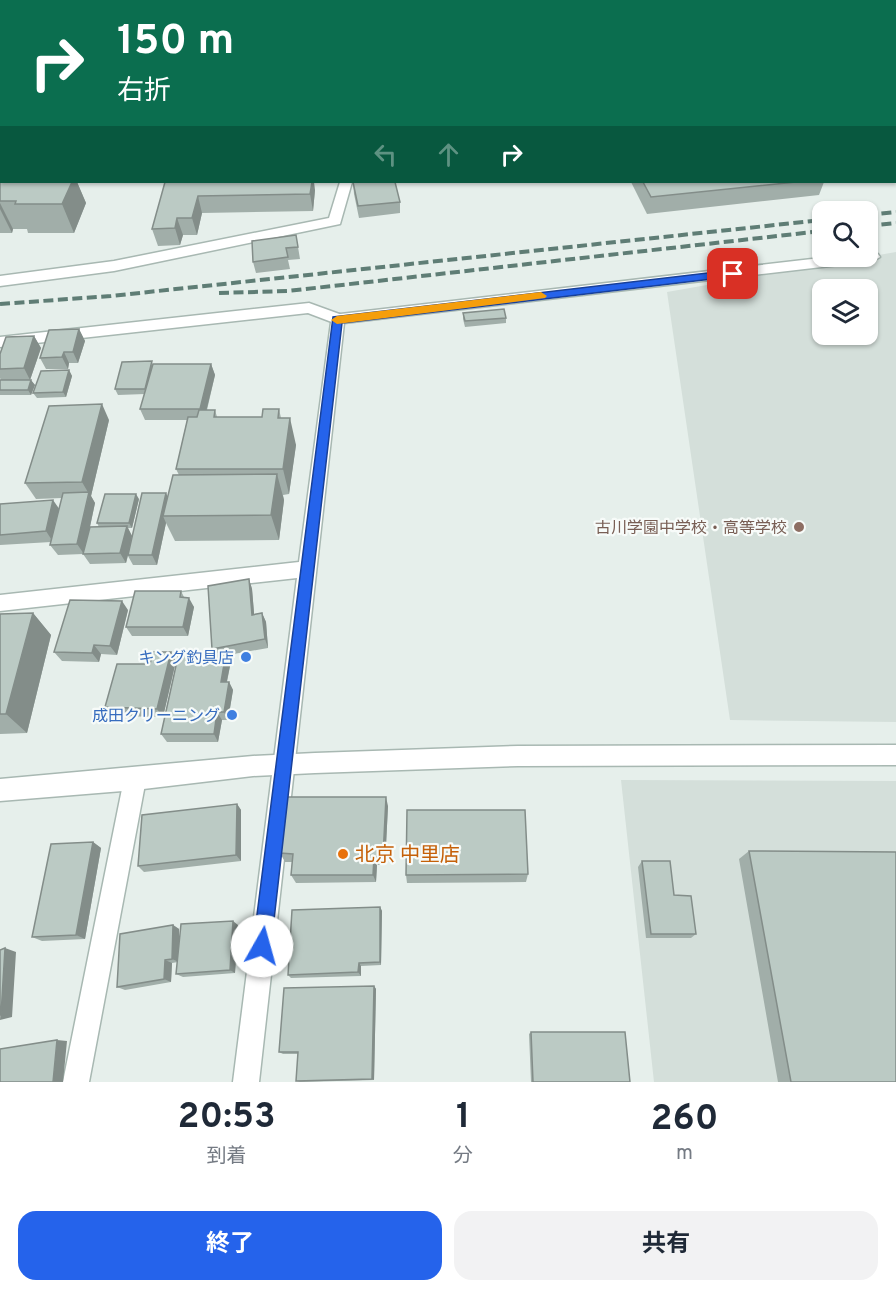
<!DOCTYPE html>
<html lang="ja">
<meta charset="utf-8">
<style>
:root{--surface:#fff;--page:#f2f2f3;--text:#1f2937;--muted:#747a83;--accent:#2563eb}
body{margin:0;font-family:Overpass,"Noto Sans JP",sans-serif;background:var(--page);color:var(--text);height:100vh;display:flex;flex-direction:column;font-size:22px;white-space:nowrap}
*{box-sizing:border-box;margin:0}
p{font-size:20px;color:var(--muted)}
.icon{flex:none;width:33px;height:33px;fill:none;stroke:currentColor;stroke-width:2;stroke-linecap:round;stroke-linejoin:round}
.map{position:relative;height:1082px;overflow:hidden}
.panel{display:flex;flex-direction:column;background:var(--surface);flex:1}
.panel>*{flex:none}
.hud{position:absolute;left:0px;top:0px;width:897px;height:183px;box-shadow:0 2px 4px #0004;background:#0b6e4f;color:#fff;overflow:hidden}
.fabs{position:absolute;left:812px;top:201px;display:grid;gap:12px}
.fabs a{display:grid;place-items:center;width:66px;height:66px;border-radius:12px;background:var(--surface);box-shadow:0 2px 4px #0004;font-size:30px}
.pin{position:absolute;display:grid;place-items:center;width:51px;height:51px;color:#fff;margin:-26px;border-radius:12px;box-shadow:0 3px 9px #0006}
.me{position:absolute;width:66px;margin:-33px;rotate:7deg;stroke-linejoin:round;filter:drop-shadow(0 0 4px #0008)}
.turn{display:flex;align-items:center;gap:21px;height:126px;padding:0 18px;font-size:27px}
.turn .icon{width:78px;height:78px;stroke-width:2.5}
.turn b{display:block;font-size:42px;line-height:51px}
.lanes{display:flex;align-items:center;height:57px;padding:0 18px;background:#0003;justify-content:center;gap:30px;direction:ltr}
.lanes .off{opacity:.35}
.eta{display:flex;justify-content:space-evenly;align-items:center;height:102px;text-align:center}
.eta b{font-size:36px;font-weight:700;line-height:42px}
.primary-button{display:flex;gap:12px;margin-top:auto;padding:12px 18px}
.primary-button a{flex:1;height:69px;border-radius:18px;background:var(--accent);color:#fff;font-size:24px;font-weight:700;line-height:69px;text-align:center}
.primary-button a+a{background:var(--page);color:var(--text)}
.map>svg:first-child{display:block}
.built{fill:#d4dfda;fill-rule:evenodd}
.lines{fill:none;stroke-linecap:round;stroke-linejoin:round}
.service-casing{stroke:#a8b8b2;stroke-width:3}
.minor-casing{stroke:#a8b8b2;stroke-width:3}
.tertiary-casing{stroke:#a8b8b2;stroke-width:3}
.service{fill:#fff;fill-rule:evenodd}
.minor{fill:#fff;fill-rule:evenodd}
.tertiary{fill:#fff;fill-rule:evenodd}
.rail{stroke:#5f7d75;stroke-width:4;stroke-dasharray:10 4.5;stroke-linecap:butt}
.wall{fill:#a1aea9}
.shaded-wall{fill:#838d89}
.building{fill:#bbcac4;stroke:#838d89;stroke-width:1.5}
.route{fill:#2563eb;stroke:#184099;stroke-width:1.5}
.slow{fill:#f59e0b}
.education-dot{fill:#8d6e63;stroke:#f7fbf9;stroke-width:2}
.shop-dot{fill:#3f7fe0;stroke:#f7fbf9;stroke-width:2}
.food-dot{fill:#e8710a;stroke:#f7fbf9;stroke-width:2}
.labels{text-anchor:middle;stroke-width:4.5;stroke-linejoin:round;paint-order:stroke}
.education-label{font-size:16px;fill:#785e54;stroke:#f7fbf9;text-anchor:end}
.shop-label{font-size:16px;fill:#366cbe;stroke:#f7fbf9;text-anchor:end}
.near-food-label{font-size:20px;fill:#c56008;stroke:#f7fbf9;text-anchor:start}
</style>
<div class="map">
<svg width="896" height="1082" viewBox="0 0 896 1082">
<rect width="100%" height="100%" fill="#e6efeb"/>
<path class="built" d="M896 252V722L730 720 667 292ZM822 290H867V334H822Z
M621 780 896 781V1082H654Z"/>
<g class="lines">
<defs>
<path id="service" d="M309 303 342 315 344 319 337 324 308 313 0 347V337Z
M135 768 143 772 146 779 89 1082H63L124 779 127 772Z"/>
<path id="minor" d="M340 182H352L340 224 114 271 0 286V276L114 261 329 218Z
M867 253 878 254 880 257 873 261 344 323 259 1082H233L297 578 0 611V595L299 562 332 315 838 256H867Z"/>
<path id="tertiary" d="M364 0H374V2H364Z
M567 0H577V2H567Z
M896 745V765L518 766 315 773 253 776 135 790 0 801V779L253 756 315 753 518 746Z"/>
</defs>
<use href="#service" class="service-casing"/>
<use href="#minor" class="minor-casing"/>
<use href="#tertiary" class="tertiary-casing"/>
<use href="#service" class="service"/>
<use href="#minor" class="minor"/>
<use href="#tertiary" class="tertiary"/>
<path class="rail" d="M867 215 896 212
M867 226 896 223
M219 293 288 291 822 231
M0 304 111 296 822 220"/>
</g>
<path class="wall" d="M0 0H79V1L2 2V37H0Z
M180 0H303V2H180Z
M474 0H548V2H474Z
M877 0H896V25V2H878Z
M0 103H2V115H0Z
M0 176 2 182H77L86 203 74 233H28L27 229H13L12 233H0Z
M165 182 315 190 313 211 202 213 197 235H183L180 245 158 246 152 229Z
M353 182 400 202V213L359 218 354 194Z
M631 182H824L819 195 647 214Z
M296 235 300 259 288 260 290 269 256 273 253 262Z
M463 313 506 318V323L465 327 463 319Z
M79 329 85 341 78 363H69L68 369H46L40 358Z
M34 336 41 348 30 380 35 385 31 395H0V380H1L0 378V354Z
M153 364H211L215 375 207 410H215L217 417H262L279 409 281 418 296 445 289 494 283 495 284 500 279 540 175 541 166 523 157 565H133L128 556 126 563 90 564 83 554 58 555 50 545 51 542 0 545V504L59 509 62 498 36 499 25 483 109 420 91 496 95 503 89 532 99 527 97 523 139 499 132 528H128L132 536 168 497 179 475 176 469 187 420H145L140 409 145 394 118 395 115 389Z
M69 370 72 376 66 397 37 398 33 393Z
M249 579 252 589 254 614 262 613 266 622 268 648 228 655 231 661 227 682H229L233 690 228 720H222L218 742H167L161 734 214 652 212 649Z
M181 591 184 597 194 607 188 636H132L126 627Z
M128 610 117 655 101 654 99 662 62 661 54 652Z
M33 613 51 635 27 733 0 734V614Z
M171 652 176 661 163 717 112 716 105 707 150 664Z
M237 804 241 810V861L144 872 138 866Z
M388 806 385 865H377L376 882 296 883 291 875 292 862H285L280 853Z
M93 842 101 848 85 939 42 941 32 937Z
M749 851 896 1082H778L739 859Z
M642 861 674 895 696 934 691 938H646L638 867Z
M528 874 526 882 407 883 406 875Z
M380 907 382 911 381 965 361 966V976L291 978 288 975Z
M173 925 179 929V950L238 925 235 973 183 977 176 974 178 962 172 963 171 982 125 990 117 987Z
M374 986 376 989 374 1080 300 1082 296 1081 298 1054H283L279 1052Z
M531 1032 630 1082H531L529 1034Z"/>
<path class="shaded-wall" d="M72 182H77L86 203 74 233 62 204Z
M312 182H314L315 190 313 211 310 194Z
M198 196 202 213 197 235 192 218Z
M0 203 13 229 12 233 0 209Z
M177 218 183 235 180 245 175 228Z
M79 329 85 341 78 363 73 352Z
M34 336 41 348 30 380 24 368Z
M64 352 69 363 68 369 62 357Z
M211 364 215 375 204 420 200 409Z
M69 370 72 376 66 397 63 392Z
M31 380 35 385 31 395 28 390Z
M102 404 109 420 91 496 95 503 84 554 77 544 89 494 82 482Z
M290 418 296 445 289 494 283 469Z
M277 474 284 500 279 540 271 515Z
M166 493 171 503 163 516 166 523 157 565 152 555Z
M136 494 139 499 132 528 129 523Z
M53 500 60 510 53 542 46 531Z
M127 526 132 536 126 563 120 553Z
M249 579 252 589 255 624 252 615Z
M189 598 194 607 188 636 183 627Z
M122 601 128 610 117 655 110 646Z
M33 613 51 635 27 733 6 714Z
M262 613 266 622 268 648 265 639Z
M94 645 101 654 99 662 92 653Z
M171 652 176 661 163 717 157 709Z
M226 652 231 661 225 690 221 682Z
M229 682 233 690 228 720 224 712Z
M217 712 222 720 218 742 214 734Z
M386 797 388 806 385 865 383 857Z
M237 804 241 810V861L236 855Z
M93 842 101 848 85 939 76 935Z
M374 857 377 865 376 882 373 875Z
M380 907 382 911 381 965 380 962Z
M233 921 238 925 235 973 230 970Z
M173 925 179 929V962L172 959Z
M5 948 16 952 12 1017 0 1020Z
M165 960 172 963 171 982 164 979Z
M359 963 361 966V976L358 972Z
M374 986 376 989 374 1080 372 1079Z
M57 1040 67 1041 63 1082H53Z"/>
<path class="building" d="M0 0H25L24 2H2V4H0Z
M30 0H61L60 2H30Z
M79 0H95L94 2H79Z
M118 0H146L145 2H118Z
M180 0H262L261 2H180Z
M304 0H348V2H304Z
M599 0H626L627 2H599Z
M888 0H896V13V2H889Z
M0 13H2V26H0Z
M2 85V103H0V88Z
M0 176H2V182H72L62 204H15L16 201H0Z
M165 182H312L310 194 198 196 192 218H177L175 228 152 229Z
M353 182H395L400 202 358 206Z
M643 182H796L651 197Z
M296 235 298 247 286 248 288 257 253 262 252 241Z
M504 309 506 318 465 321 463 313Z
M79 329 73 352H64L62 357 40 358 49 330Z
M34 336 24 368 0 369V354L6 337Z
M152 361 145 389H115L122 362Z
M153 364H211L200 409H140Z
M69 370 63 392 33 393 41 371Z
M0 380H31L28 390H0Z
M102 404 82 482 25 483 49 406Z
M263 409H279L278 418H290L283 469H176L188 417H197L199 410H215L214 417H262Z
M277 474 271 515 163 516 173 475Z
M89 492 77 544 50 545 63 493Z
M142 493H166L152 555H128Z
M105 494H136L129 523H97Z
M53 500 46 531 0 535V504Z
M127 526 120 553 83 554 90 527Z
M249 579 252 615 262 613 265 639 212 649 208 586Z
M135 591H181L180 597 189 598 183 627H126Z
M70 600 122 601 110 646 94 645 92 653 54 652Z
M33 613 6 714H0V614Z
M153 652H171L157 709 105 707 117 664H150Z
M179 652H226L221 682H229L224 712H217L214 734H161Z
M286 797H386L383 857H374L373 875H291L293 854 280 853Z
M237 804 236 855 138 866 142 815Z
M407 810H525L528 874 406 875Z
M93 842 76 935 32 937 51 844Z
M749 851 896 852V1082H791Z
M642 861H670L674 895 691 896 696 934H651Z
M380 907V962L359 963 358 972 288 975 292 910Z
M233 921 230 970 176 974 181 924Z
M173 925 172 959 165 960 164 979 117 987 120 934Z
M5 948 1 1015H0V950Z
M374 986 372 1079 296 1081 298 1052H279L284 988Z
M531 1032H625L630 1082H533Z
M57 1040 53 1082H0V1049Z"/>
<path class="route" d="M733 270 739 274 737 276 342 323 271 946 269 952 262 955 256 952 253 946 333 317Z"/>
<path class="slow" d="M541 292 547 296 545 298 337 324 331 320 337 316Z"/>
<circle class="education-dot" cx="799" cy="527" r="6"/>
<g class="shop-dot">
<circle cx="246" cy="657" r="6"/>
<circle cx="232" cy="715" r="6"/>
</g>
<circle class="food-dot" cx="343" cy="854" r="6"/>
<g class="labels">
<g class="education-label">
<text x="787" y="533">古川学園中学校・高等学校</text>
</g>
<g class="shop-label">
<text x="234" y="663">キング釣具店</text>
<text x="220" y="721">成田クリーニング</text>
</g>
<g class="near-food-label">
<text x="355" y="861">北京 中里店</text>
</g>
</g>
</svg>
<div class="fabs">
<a><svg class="icon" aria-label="search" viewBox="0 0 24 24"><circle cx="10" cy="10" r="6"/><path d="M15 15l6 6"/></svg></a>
<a><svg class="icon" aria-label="layers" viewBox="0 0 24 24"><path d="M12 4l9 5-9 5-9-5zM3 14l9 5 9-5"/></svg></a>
</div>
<div class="pin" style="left:733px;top:274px;background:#d93025"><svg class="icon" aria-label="arrive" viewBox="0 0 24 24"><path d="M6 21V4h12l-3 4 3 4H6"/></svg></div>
<svg class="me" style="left:262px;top:946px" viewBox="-20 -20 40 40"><circle r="19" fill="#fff"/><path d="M0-13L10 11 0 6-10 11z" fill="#2563eb"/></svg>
<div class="hud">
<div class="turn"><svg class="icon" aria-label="right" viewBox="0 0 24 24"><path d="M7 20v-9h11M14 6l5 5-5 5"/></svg><div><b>150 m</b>右折</div></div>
<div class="lanes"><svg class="icon off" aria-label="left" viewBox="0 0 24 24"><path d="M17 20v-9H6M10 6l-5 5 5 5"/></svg><svg class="icon off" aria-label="ahead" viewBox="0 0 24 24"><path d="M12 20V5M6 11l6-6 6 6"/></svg><svg class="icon" aria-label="right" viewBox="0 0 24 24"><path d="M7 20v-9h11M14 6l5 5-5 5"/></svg></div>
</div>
</div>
<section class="panel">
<div class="eta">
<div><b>20:53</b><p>到着</p></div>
<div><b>1</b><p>分</p></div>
<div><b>260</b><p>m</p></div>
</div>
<div class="primary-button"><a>終了</a><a>共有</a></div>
</section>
